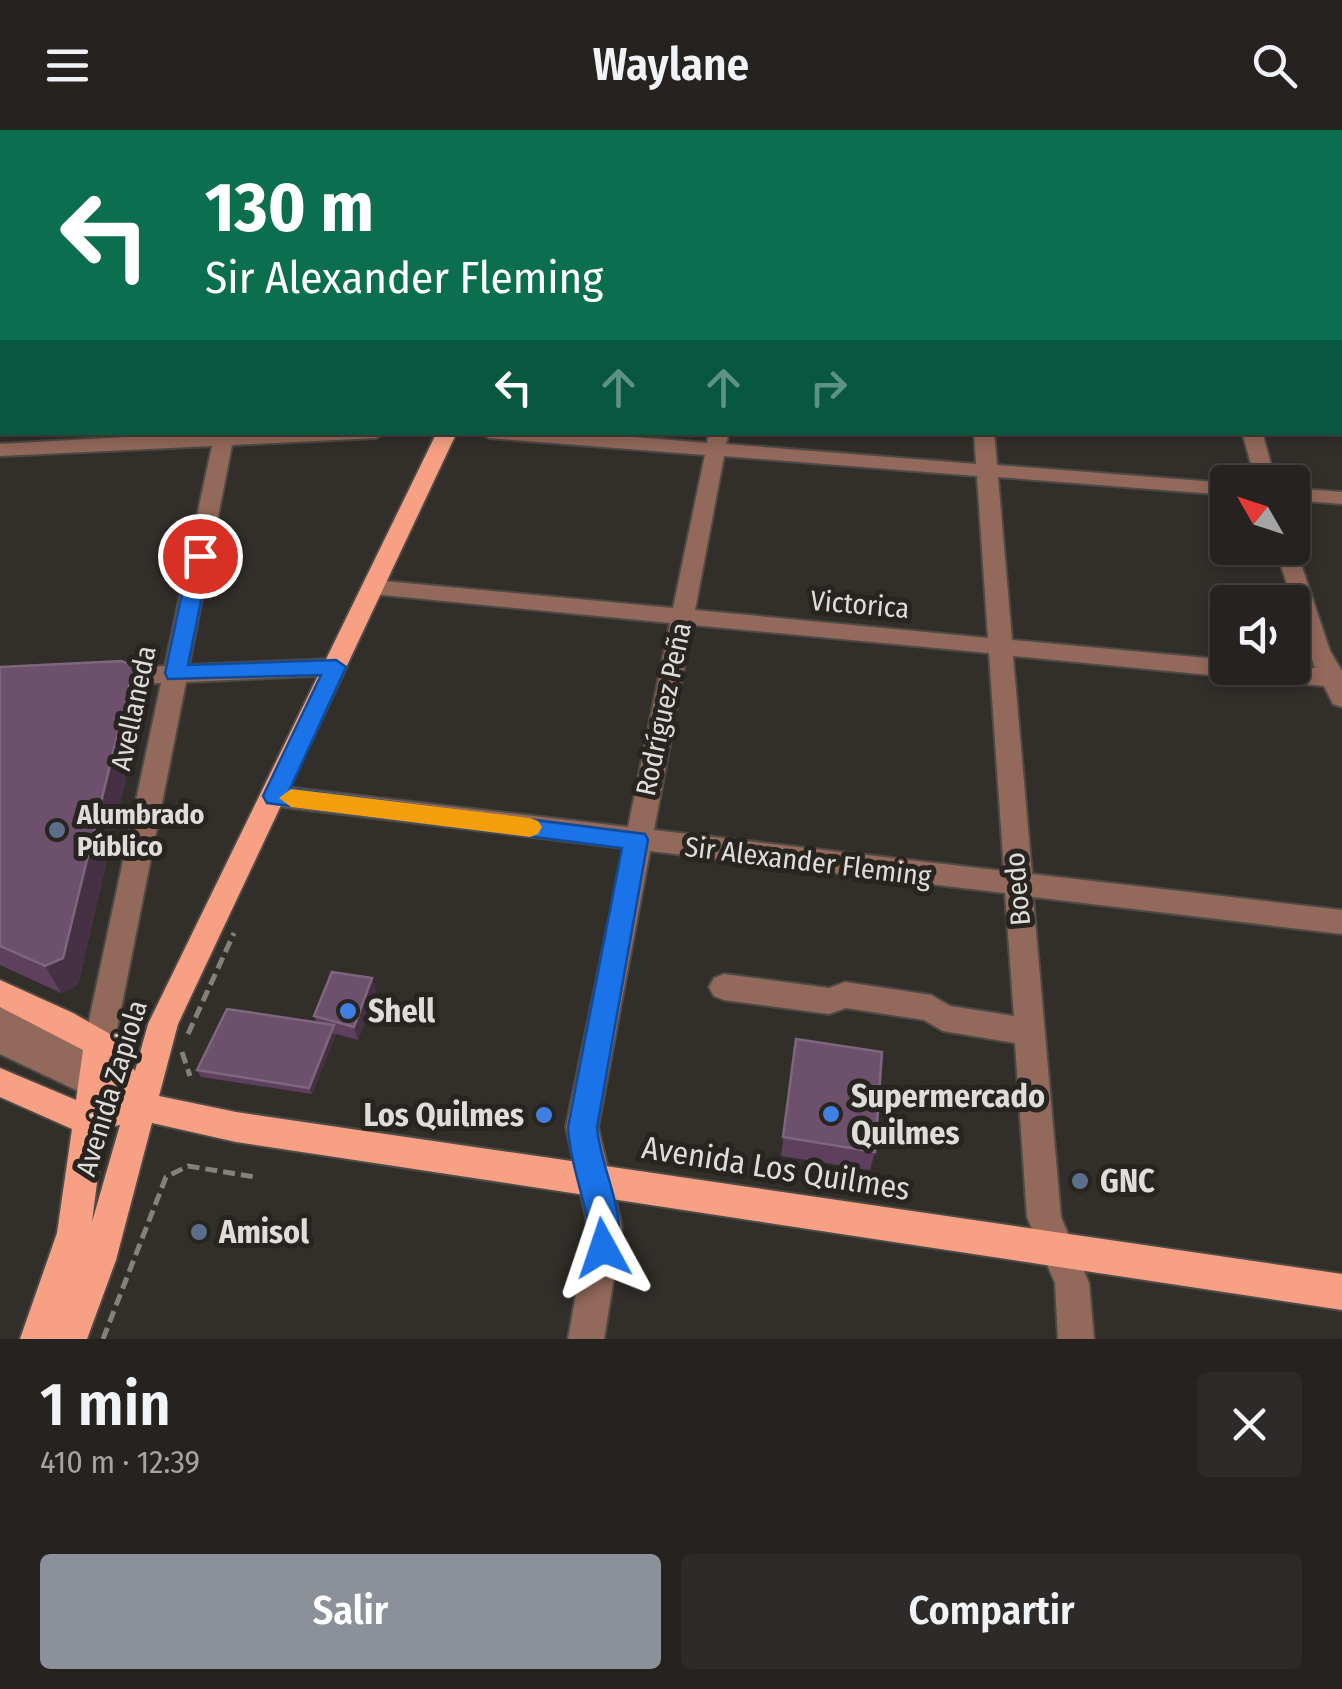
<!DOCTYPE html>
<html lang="es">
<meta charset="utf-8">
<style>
:root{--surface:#262220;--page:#2e2a29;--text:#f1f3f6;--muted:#a4a4a5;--line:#423f3e;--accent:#8c9099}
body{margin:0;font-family:"Fira Sans Condensed",sans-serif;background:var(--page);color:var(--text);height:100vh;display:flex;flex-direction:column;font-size:38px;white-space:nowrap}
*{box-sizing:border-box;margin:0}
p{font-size:32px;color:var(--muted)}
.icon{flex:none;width:55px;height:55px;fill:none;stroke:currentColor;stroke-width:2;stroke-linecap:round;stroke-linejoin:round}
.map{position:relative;height:1209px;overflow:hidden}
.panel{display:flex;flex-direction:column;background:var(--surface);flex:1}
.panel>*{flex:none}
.top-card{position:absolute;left:0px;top:0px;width:1342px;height:305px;box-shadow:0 5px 15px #0003,0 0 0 2px var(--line);background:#0b6e4f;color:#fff;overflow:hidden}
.needle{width:65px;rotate:309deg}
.controls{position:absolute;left:1210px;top:335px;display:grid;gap:20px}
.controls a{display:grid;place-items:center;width:100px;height:100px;border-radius:10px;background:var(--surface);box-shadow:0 5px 15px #0003,0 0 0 2px var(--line);font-size:50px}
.pin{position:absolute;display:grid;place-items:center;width:85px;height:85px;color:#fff;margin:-42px;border:5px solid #fff;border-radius:50%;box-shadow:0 2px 10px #0007}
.me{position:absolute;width:110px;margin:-55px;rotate:355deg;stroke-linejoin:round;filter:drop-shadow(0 0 8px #0008)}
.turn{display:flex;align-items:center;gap:35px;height:210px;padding:0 40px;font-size:45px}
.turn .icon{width:130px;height:130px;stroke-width:2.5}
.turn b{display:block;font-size:70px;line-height:85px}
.lanes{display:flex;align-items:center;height:95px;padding:0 40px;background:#0003;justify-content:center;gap:50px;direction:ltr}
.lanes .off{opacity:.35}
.round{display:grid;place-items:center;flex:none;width:105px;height:105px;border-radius:10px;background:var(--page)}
.overview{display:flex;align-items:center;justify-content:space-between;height:170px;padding:0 40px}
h1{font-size:60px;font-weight:600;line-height:75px}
.button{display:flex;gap:20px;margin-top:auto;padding:20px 40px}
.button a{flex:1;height:115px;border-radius:10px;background:var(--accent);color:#fff;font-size:40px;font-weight:600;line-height:115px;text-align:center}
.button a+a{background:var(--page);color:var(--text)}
header{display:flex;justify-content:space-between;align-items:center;height:130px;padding:0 40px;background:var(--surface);font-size:45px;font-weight:600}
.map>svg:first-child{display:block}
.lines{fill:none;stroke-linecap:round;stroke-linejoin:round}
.minor-casing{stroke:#4e4a46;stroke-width:4}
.major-casing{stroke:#4e4a46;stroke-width:4}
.path{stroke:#84817d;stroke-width:5;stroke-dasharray:12 6;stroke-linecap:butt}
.minor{fill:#93695b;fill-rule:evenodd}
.major{fill:#f7a084;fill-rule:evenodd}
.wall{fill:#5e3f5e}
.shaded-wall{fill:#463144}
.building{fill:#6c506c;stroke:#7e667d;stroke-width:2.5}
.route{fill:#1a73e8;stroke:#114b97;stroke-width:2.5}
.slow{fill:#f59e0b}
.service-dot{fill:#5c6f8a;stroke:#282420;stroke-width:4}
.shop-dot{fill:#3f7fe0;stroke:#282420;stroke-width:4}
.labels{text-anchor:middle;stroke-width:10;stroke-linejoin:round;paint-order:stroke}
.street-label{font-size:28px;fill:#dfddda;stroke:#282420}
.poi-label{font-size:28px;font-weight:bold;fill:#dfddda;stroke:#282420;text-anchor:start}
.near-poi-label{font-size:32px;font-weight:bold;fill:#dfddda;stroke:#282420;text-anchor:start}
.near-street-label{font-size:32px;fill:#dfddda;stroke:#282420}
</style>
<header><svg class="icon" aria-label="menu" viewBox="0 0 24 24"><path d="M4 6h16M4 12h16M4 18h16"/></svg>Waylane<svg class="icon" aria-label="search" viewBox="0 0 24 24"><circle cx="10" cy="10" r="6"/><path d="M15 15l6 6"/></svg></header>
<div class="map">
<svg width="1342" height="1209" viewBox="0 0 1342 1209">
<rect width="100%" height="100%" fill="#322e2a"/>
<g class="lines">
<defs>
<path id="minor" d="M278 0H292V2H278Z
M485 0H499V2H485Z
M780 0H794V2H780Z
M813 0H870L871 2H815Z
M973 0H987V2H973Z
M1164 0H1178L1179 2H1165Z
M1340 25H1342V34H1340Z
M0 33H2V41H0Z
M1340 109H1342V119H1340Z
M2 121V135L0 136V122Z
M0 153H2V163H0Z
M1340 222H1342V232H1340Z
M215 302H385L376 308 232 315 189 535 335 529 347 537 335 545 186 552 114 914 106 925 125 947 121 955 124 961 119 971 108 975 0 924V874L84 914 161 553 106 555 94 547 106 539 165 536 212 316 0 326V314Z
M480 302H572L707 313 709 302H729L726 314 976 334 974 302H994L997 335 1228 353V365L998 347 1012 510 1228 530V538H1315L1275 418H1292L1294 413 1330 521 1342 541V577L1333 574 1324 556 1013 526 1032 744 1342 780V804L1033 767 1061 1087 1089 1153 1094 1209H1058L1055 1153 1027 1087 1015 913 943 901 924 890 846 878 829 884 724 870 714 866 709 857 714 848 724 844 829 858 845 852 931 865 950 876 1014 886 1005 763 650 721 598 997 622 1097 604 1209H568L588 1097 566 997 624 718 275 676 266 673 262 666 266 659 275 656 628 697 670 493 373 464 362 457 373 450 673 478 705 325 489 308ZM724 326 977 346 988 508 695 480ZM692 495 989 523 1004 741 654 700Z
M1242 302H1262L1276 352H1256Z
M1292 358 1342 362V374L1292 370Z"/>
<path id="major" d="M437 302H457L178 894 159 966 236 982 1342 1144V1180L236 1012 152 993 116 1130 87 1209H20L57 1103 72 999 0 967V938L76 970 83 920 0 877V850L73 883 110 904 135 941 148 894ZM109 956 116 966 108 968ZM120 995 92 1092 104 998Z"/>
</defs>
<use href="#minor" class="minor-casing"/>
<use href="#major" class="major-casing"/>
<path class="path" d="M188 904 234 803
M182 922 190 946
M103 1209 166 1047 188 1036 255 1047"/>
<use href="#minor" class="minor"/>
<use href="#major" class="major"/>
</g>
<path class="wall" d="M199 0H267V2H200Z
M0 537H134L145 566 78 855 61 863 0 835Z
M372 848 376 862 358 910 336 904 312 964 201 947 197 940 317 893 314 886Z
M796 909 875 1022 870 1040 781 1026Z"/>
<path class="shaded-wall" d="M134 537 145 566 78 855 61 863 45 836Z
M372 848 376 862 358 910 354 897Z
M331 903 336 904 312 964 309 958Z"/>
<path class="building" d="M122 531 134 537 63 828 45 836 0 816V537Z
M332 842 372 848 354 897 314 886Z
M227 879 334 895 309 958 197 940Z
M796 909 882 922 875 1022 783 1007Z"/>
<path class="route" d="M200 420 210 426 188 535 336 530 346 537 290 659 645 704 648 710 597 997C600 1040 631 1088 614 1129L603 1134 592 1129C586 1116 591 1104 588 1091 581 1059 570 1029 568 997L622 718 267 673 263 666 321 545 168 549 165 543 190 426Z"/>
<path class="slow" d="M291 659 530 688 538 691 542 697 538 704 530 707 291 677 279 668Z"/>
<g class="service-dot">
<circle cx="57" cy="700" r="10"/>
<circle cx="1080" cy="1051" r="10"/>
<circle cx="199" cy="1102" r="10"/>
</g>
<g class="shop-dot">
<circle cx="348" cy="881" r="10"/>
<circle cx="831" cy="984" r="10"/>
<circle cx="544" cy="985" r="10"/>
</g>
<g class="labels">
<g class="street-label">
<text transform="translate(860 474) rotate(5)" y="10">Victorica</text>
<text transform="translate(133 578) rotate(-78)" y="10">Avellaneda</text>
<text transform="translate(663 579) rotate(-78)" y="10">Rodríguez Peña</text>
<text transform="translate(808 731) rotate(7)" y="10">Sir Alexander Fleming</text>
<text transform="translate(1017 759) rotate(-95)" y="10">Boedo</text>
<text transform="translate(111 958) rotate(-73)" y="10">Avenida Zapiola</text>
</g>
<g class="poi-label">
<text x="77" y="694">Alumbrado<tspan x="77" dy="32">Público</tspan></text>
</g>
<g class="near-poi-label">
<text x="368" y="892">Shell</text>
<text x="851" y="977">Supermercado<tspan x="851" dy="37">Quilmes</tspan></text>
<text x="524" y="996" text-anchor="end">Los Quilmes</text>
<text x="1100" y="1062">GNC</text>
<text x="219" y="1113">Amisol</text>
</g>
<g class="near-street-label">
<text transform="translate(776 1038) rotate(9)" y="11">Avenida Los Quilmes</text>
</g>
</g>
</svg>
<div class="controls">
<a><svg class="needle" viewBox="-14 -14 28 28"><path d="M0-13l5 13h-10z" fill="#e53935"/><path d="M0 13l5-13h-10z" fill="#a4a4a5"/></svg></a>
<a><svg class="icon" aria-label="sound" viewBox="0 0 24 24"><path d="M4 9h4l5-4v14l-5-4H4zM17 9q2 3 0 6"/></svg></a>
</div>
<div class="pin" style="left:200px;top:426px;background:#d93025"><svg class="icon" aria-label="arrive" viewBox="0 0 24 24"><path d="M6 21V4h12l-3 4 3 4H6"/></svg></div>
<svg class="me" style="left:603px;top:1118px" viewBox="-20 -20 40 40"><path d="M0-17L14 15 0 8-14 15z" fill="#1a73e8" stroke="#fff" stroke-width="4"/></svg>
<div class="top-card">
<div class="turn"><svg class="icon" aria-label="left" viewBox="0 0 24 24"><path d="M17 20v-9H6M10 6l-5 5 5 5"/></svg><div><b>130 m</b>Sir Alexander Fleming</div></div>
<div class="lanes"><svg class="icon" aria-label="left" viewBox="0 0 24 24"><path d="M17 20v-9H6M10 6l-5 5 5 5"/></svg><svg class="icon off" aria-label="ahead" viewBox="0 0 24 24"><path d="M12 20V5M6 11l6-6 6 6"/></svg><svg class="icon off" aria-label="ahead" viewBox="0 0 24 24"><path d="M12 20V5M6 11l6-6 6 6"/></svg><svg class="icon off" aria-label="right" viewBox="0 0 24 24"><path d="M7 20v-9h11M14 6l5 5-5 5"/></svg></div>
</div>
</div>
<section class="panel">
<div class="overview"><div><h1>1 min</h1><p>410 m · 12:39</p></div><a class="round"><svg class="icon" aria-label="close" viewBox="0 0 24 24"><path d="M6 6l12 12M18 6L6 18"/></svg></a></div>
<div class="button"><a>Salir</a><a>Compartir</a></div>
</section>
